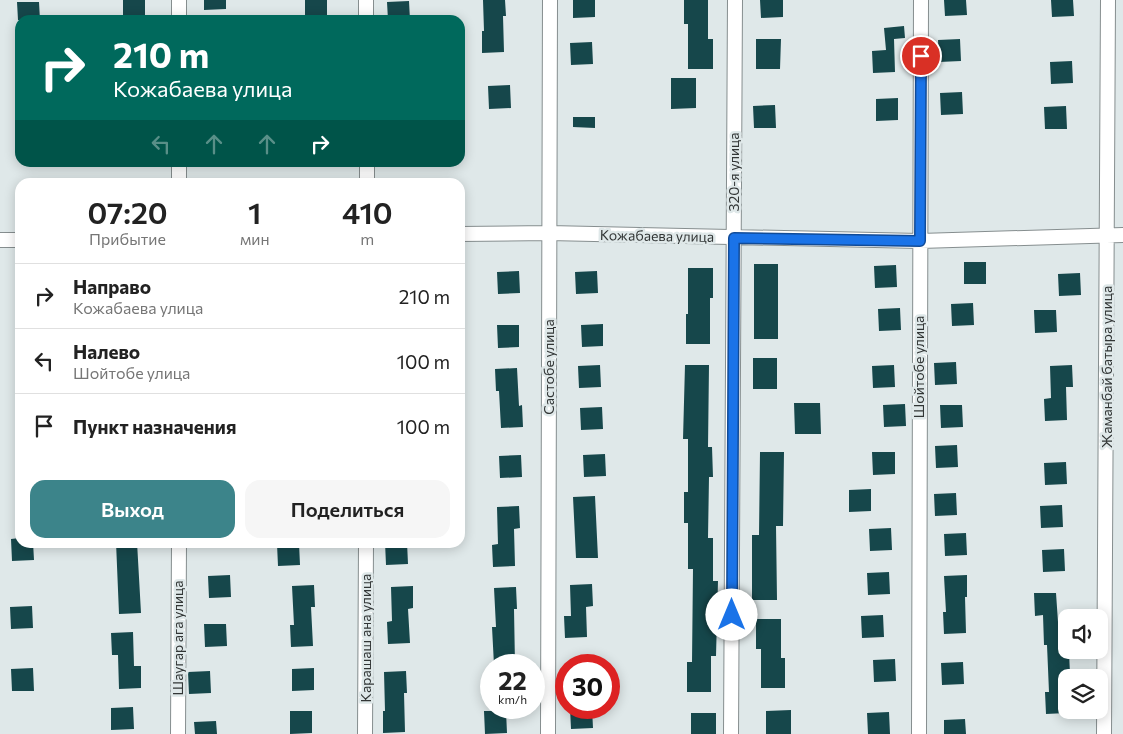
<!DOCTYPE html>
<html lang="ru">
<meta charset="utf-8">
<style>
:root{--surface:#fff;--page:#f6f6f6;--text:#222;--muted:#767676;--line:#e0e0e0;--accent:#3c848a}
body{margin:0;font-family:Commissioner,sans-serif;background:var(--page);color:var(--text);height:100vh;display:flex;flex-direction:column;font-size:19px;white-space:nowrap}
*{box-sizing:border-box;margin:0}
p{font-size:16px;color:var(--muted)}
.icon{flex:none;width:28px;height:28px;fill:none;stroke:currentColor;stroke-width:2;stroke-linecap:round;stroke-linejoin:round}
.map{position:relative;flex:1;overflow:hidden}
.panel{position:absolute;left:15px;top:178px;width:450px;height:370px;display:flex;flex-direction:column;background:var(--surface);border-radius:15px;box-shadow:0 2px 12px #0003}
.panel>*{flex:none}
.guide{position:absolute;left:15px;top:15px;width:450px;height:152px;border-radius:15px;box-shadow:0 2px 12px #0003;background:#00695c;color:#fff;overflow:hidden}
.buttons{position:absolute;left:1058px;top:609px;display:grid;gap:10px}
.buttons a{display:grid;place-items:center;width:50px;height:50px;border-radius:10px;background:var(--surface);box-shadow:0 2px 12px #0003;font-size:25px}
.speed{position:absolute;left:480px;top:654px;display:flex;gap:10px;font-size:25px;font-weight:700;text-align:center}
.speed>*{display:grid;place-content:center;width:65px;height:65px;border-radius:50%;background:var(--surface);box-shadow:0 2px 12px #0003;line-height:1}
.speed small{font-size:12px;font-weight:400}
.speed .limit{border:8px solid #d22;background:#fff;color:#111}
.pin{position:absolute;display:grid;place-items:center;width:42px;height:42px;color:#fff;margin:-21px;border:2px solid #fff;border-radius:50%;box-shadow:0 1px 5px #0007}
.me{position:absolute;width:55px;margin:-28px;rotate:0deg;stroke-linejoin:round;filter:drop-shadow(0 0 4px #0008)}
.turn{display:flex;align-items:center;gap:18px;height:105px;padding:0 15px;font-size:22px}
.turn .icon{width:65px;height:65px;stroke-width:2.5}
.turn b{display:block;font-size:35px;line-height:42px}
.lanes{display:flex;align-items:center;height:48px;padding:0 15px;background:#0003;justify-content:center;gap:25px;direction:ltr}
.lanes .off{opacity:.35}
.eta{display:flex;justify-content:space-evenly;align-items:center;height:85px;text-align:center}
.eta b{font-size:30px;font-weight:600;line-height:35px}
.primary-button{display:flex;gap:10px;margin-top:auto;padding:10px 15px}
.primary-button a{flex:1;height:58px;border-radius:15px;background:var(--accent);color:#fff;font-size:20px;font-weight:600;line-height:58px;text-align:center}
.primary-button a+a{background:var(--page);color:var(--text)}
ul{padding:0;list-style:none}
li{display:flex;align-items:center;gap:15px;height:65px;padding:0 15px;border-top:1px solid var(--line)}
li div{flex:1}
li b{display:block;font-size:19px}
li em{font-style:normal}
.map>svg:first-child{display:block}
.building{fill:#16474b}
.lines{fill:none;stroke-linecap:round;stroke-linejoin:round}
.minor-casing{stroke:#868e8f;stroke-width:16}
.minor{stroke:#fff;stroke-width:14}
.route-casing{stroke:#114b97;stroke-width:12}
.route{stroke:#1a73e8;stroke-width:9}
.labels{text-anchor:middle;stroke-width:5;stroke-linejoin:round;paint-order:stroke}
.street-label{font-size:14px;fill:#323636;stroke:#dfe8e9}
</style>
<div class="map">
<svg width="1123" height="734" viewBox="0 0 1123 734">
<rect width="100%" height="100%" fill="#dfe8e9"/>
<path class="building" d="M123 0H145V15L123 16Z
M204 0H226V9L204 10Z
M305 0H327V16L305 17Z
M483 0H505L506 16H503L504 52 482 53V31H484Z
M573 0H595V17L573 18Z
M684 0H708V39H713V69H688V24H684Z
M760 0H783V17L761 18Z
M944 0H966L967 15 945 16Z
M1051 0H1073L1074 16 1052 17Z
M409 1 410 20H388L387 2Z
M17 2H39L40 20H18Z
M904 26 905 38 894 39 895 72 873 73 872 51 886 50 884 28Z
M756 39H781L780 69H756Z
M960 39 961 61 939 62 938 40Z
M592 42 593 64 571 65 570 43Z
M1072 61 1073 83 1051 84 1050 62Z
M671 78H696V108L671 109Z
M510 85 511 108 489 109 488 86Z
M962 92 963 114 941 115 940 93Z
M898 98V120L876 121V99Z
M775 105 776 128H754L753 106Z
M1066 106 1067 129H1045L1044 107Z
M573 117H595V128L573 127Z
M964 262H986V284H964Z
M754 264H778V339H754Z
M896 265 897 287 875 288 874 266Z
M688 268H713V298H710V344H686V314H688Z
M519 271 520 293 498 294 497 272Z
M597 271 598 293 576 294 575 272Z
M1080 273 1081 295 1059 296 1058 274Z
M973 303 974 325 952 326 951 304Z
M900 308 901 330 879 331 878 309Z
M1034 310H1056L1057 332 1035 333Z
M603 324V346L582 347 581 325Z
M497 325H519V347L498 348Z
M753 358H777V389H753Z
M956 362 957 384 935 385 934 363Z
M600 365 601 387 579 388 578 366Z
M685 365H709L708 447H712L713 477H709L708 538H713V581H718L716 656H711V692H687V662H692L693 569H688V523H684V492H688V439H683Z
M894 365 895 387 873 388 872 366Z
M1072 365 1073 387H1066L1067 420 1045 421 1044 399 1051 398 1050 366Z
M517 368 519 406 522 405 523 427 501 428 499 391H496L495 369Z
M794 403H820L821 434H795Z
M905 404 906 426 884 427 883 405Z
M940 405H962L963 427 941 428Z
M602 407 603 429 581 430 580 408Z
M957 445 958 467 936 468 935 446Z
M760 452H784L783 526H776L777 600H752V535H759Z
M872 452H895V474L873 475Z
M605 454 606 476 584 477 583 455Z
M521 455 522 477 500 478 499 456Z
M1066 462 1067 484 1045 485 1044 463Z
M871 489V511L849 512V490Z
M956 493 957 515 935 516 934 494Z
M595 496 598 558H576L573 497Z
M1062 505 1063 527 1041 528 1040 506Z
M519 506 520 528 514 529 515 566 493 567 492 545 498 544 497 507Z
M891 528 892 550 870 551 869 529Z
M966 533 967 555 945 556 944 534Z
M20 538V542H33L34 560 12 561 11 539Z
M116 542H137L141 613 119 614Z
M385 542H407L408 564 386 565Z
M299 543 300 565 278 566 277 544Z
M1064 549 1065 571 1043 572 1042 550Z
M889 572 890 594 868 595 867 573Z
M230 575 231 597 209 598 208 576Z
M967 575V597H965L966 633 944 634 943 612H946L944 576Z
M592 584 593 606 586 607 587 637 565 638 564 616H571L570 585Z
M314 585 315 607H311L313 646 291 647 290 625H294L292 586Z
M413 586V608L408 609 410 643 388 644 387 622 392 621 391 587Z
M516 587 517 609H514L515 665H494L492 627H496L494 588Z
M1034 593H1056L1058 622H1065L1066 652H1069L1070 674H1066V713L1046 714 1045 692H1049L1047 645H1044L1043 615 1035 616Z
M32 606 33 628 11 629 10 607Z
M883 615 884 637 862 638 861 616Z
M756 619H781V658H785V688H761V649H756Z
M204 624H226L227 646 205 647Z
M133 632 134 666H141V688L119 689 118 655H112L111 633Z
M895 659 896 681 874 682 873 660Z
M963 662 964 684 942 685 941 663Z
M33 668 34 691H12L11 669Z
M314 668V690L292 691V669Z
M210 671 211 693 189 694 188 672Z
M406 671 407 693H404L405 732 383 733V711H385L384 672Z
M133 707 134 729 111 730V708Z
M570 708H592L593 728 571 729Z
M791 710V734H766V711Z
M290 711H312V733L290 734Z
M484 711H506L507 733 485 734Z
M889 712 890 734H868L867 713Z
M691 713H716V734H691Z
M965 719 966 734H944V720Z
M216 721 217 734H195L194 722Z"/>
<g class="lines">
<defs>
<path id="minor" d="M179 0V20
M366 0V20
M179 162V182
M367 162V182
M460 234 549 233 920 241 1123 235
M0 240H20
M178 734 179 542
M365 734 366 542
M548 734 550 0
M731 734 735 0
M919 734 921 0
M1104 734 1108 0"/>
</defs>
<use href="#minor" class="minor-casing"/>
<use href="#minor" class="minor"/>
</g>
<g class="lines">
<defs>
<path id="route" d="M732 615 734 238 920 241 921 56"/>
</defs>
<use href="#route" class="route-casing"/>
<use href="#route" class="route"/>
</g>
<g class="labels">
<g class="street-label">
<text transform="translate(734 172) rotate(-90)" y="5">320-я улица</text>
<text transform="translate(657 236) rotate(1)" y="5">Кожабаева улица</text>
<text transform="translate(549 367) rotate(-90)" y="5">Састобе улица</text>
<text transform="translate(919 367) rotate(-90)" y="5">Шойтобе улица</text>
<text transform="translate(1107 367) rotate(-90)" y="5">Жаманбай батыра улица</text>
<text transform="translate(178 638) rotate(-90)" y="5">Шаугар ага улица</text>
<text transform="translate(366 638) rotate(-90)" y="5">Карашаш ана улица</text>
</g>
</g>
</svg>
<div class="buttons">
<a><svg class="icon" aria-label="sound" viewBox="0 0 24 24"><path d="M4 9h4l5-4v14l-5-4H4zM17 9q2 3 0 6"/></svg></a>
<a><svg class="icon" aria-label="layers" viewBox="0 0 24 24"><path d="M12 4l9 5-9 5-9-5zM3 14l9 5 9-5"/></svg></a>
</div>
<div class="speed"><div>22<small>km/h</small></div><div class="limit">30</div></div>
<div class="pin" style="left:921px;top:56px;background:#d93025"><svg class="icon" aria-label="arrive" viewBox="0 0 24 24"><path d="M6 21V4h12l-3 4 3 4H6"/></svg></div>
<svg class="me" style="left:732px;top:615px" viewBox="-20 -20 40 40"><circle r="19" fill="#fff"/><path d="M0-13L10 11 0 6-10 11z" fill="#1a73e8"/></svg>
<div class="guide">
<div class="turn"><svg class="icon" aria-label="right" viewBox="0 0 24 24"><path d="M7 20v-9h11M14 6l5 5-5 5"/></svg><div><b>210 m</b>Кожабаева улица</div></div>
<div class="lanes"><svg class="icon off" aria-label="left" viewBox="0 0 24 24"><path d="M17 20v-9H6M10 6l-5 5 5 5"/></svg><svg class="icon off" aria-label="ahead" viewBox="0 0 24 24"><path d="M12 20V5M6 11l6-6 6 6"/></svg><svg class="icon off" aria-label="ahead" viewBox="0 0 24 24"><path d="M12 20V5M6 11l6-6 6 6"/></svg><svg class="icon" aria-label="right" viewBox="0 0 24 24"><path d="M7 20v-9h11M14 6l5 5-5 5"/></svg></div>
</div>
<section class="panel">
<div class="eta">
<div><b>07:20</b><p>Прибытие</p></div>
<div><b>1</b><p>мин</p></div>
<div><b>410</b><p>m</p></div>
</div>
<ul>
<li><svg class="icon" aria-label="right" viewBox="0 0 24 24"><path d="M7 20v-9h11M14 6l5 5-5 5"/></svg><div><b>Направо</b><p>Кожабаева улица</p></div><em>210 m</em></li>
<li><svg class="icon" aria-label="left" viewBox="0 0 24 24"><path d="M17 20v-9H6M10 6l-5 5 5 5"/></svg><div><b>Налево</b><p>Шойтобе улица</p></div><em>100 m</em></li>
<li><svg class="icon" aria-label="arrive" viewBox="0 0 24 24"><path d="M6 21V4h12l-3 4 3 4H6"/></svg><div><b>Пункт назначения</b></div><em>100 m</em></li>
</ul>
<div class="primary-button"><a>Выход</a><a>Поделиться</a></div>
</section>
</div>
